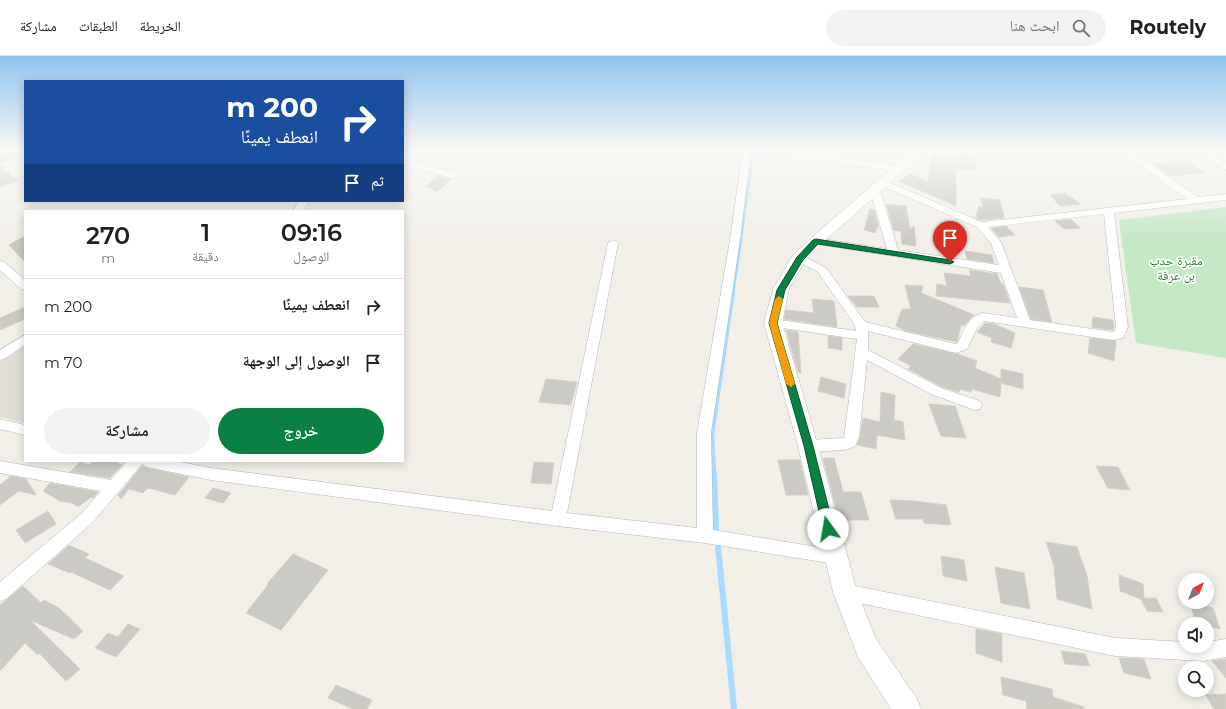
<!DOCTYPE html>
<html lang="ar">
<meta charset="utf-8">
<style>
:root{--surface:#fff;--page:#f2f2f2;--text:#202124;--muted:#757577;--line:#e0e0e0;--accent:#0b8043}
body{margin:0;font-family:Montserrat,"Noto Naskh Arabic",sans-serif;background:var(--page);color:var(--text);direction:rtl;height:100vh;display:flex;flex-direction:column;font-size:15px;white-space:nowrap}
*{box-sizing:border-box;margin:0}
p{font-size:13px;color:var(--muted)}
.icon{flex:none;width:22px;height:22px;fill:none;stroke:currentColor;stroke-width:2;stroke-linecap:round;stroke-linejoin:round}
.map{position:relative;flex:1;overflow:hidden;direction:ltr}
.panel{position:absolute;left:24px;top:154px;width:380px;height:252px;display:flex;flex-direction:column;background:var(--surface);border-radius:0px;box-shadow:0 2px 10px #0003;direction:rtl}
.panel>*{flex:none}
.guide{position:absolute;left:24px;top:24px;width:380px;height:122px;border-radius:0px;box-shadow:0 2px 10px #0003;direction:rtl;background:#1a4fa0;color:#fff;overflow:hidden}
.needle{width:26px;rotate:42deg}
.buttons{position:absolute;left:1178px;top:517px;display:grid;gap:8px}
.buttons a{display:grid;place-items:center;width:36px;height:36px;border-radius:50%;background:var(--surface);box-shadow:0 2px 10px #0003;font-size:20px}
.pin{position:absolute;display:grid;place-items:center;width:34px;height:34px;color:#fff;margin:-41px -17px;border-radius:50% 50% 50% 0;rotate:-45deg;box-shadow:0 0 4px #0007}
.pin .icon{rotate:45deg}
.me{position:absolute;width:44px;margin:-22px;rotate:347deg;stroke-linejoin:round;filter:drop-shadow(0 0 3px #0008)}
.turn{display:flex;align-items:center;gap:14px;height:84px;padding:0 20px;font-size:18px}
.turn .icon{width:52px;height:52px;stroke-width:2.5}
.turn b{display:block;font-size:28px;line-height:34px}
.then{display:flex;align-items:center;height:38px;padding:0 20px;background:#0003;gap:8px;font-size:15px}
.eta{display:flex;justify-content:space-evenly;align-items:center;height:68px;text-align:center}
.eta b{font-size:24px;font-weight:600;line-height:28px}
.button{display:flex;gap:8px;margin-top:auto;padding:8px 20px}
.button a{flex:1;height:46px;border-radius:24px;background:var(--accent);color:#fff;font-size:16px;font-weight:600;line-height:46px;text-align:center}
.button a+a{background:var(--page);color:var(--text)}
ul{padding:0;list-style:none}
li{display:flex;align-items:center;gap:12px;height:56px;padding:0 20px;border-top:1px solid var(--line)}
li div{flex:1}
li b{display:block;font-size:15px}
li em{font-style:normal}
header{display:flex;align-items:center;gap:24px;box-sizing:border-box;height:56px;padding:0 20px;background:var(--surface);border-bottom:1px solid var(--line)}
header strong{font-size:19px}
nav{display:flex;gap:22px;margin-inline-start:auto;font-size:14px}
.search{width:280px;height:36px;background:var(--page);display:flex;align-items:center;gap:10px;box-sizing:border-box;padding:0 14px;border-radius:22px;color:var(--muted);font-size:15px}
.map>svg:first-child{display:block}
.education{fill:#e1ded6}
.green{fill:#c5e8c5}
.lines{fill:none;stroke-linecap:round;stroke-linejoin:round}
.stream-far2{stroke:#aadaff;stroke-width:3.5}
.stream-far1{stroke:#aadaff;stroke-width:4.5}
.stream{stroke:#aadaff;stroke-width:6}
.building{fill:#cccac5;stroke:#d6d1c6}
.street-casing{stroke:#b5b8bc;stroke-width:1}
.secondary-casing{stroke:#b6babf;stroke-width:1}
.street{fill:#fff;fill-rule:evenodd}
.secondary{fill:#fff;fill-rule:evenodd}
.route{fill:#0b8043;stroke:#07532c}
.slow{fill:#f59e0b}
.labels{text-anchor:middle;stroke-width:3.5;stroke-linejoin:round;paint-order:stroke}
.park-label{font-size:13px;fill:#348238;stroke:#fff}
</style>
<header>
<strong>Routely</strong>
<div class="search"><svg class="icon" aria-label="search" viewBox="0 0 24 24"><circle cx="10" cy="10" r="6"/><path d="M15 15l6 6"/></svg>ابحث هنا</div>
<nav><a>الخريطة</a><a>الطبقات</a><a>مشاركة</a></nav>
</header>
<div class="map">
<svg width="1226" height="653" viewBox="0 0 1226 653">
<rect width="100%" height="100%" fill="#f1efe8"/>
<path class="education" d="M25 288V367L0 361V305Z"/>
<path class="green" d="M1226 151V302L1136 287 1119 164Z"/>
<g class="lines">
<path class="stream-far2" d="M733 236 753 95"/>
<path class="stream-far1" d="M714 418 712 378 733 235"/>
<path class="stream" d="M714 417 716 475
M718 490 734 653"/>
</g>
<path class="building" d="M0 94H25V99L0 107Z
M962 96 976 99 975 115 956 112V150L899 125 911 118 928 126 932 99 956 103V109Z
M1187 105 1205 117 1170 120 1153 108Z
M0 110 18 125 0 131Z
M438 120 451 123 437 136 427 130Z
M1064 137 1081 148 1060 150 1050 139Z
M981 142 1000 144 1004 162 982 164 978 163 976 161 979 150 983 152Z
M886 148 906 150 910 173 914 170 916 190 902 188 901 177 903 176 894 174Z
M870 153 874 154 879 172 877 171 875 177 864 174Z
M1071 163 1080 172 1064 173 1055 165Z
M1006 170 1015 179 999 181 991 172Z
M25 180V206L9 189Z
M965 195 992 199 994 207 967 203Z
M969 214 997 218 1001 228H1003L1010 247 936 240 937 228 947 230 944 217 971 220Z
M905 229 923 230 921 237 974 259 964 270 961 269 957 286 906 275 896 270 902 253H911Z
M1019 231 1043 234 1052 266 1031 263Z
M848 240H874L879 251H857Z
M812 243 834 245 837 271 784 263 786 254 814 257Z
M25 251V263L0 274V262Z
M1093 261 1113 264 1114 271 1113 274 1092 271Z
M985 267 994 268 1015 277 1011 292 991 286 992 282 977 276Z
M786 274 798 276 801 317 798 316Z
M828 280 842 282V294L828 292Z
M1090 282 1116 285 1114 305 1088 297Z
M913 288 958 298 977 305 975 312 1001 323 1000 341 972 333 971 336 960 333 959 336 942 331 908 313 911 310 898 303Z
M1001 313 1023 318V333L1001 327Z
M821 321 846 328 844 342 818 335Z
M546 323 577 326 571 349 539 346Z
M881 336 895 339 894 364 903 366 905 384 877 379 876 393 857 389 860 381 863 362 880 366Z
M929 348 955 350 966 382 941 380Z
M823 402H834L843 436H861L869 464H839Z
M778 404H800L808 439H786Z
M94 405H114L122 409 110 422 70 416 80 406 89 409Z
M534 406 554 407 551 428 531 427Z
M142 410 147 412 189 421 175 439 148 432 143 437 129 433 121 443 118 439Z
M1096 410 1118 411 1130 434 1108 432Z
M11 420 26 423 36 439 19 435 0 449V429Z
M50 427 98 436 93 442 91 441 78 451 72 447 60 445 43 435Z
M213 432 231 437 223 447 205 442Z
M890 444 913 445 946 449 951 469 924 467 923 463H896Z
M48 455 56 468 25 487 16 474Z
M1046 486 1077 491 1087 520 1092 553 1057 543 1054 510Z
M69 489 89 498 85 502 124 520 110 534 71 516 70 517 48 508Z
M293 498 328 514 281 574 246 557 268 529 267 528Z
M941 500 964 504 967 525 943 520Z
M995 511 1024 517 1030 553 1001 547Z
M1119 519 1143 528 1144 542H1156L1163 556 1147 555 1141 543 1120 535Z
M23 530 41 547 44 544 59 552 83 575 74 583 30 564 80 613 66 625 39 597 38 599 25 587 0 615V549Z
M1190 546 1213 552 1220 573 1207 570V568L1196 567Z
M128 568 140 573 116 601 95 592 108 577 118 581Z
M976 573 1002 578V606L976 597Z
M1061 595 1085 598 1090 610 1065 608Z
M1119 602 1144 603 1151 623 1124 617Z
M1226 603V622L1212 605Z
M1001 621 1052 633 1053 641 1084 651V653H1027L1026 645 1003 639Z
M336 629 372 644 367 653H353L328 642Z
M1226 638V653H1214L1206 639Z"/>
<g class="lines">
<defs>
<path id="street" d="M743 94H751L740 184 711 377 713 474 835 494 841 496 843 501 841 506 835 508 705 487 558 470 211 424 147 411 142 408 92 467 6 543 0 545V526L82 457 101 435 0 417V405L111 424 127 405H176L211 412 552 455 608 187 613 184 618 187 567 457 697 472V377L730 184Z
M754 94H779L884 107 902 112 904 114 899 117 884 113 758 97Z
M1119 94H1129L1198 141 1226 138V144L1114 157 1128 271 1123 282 1113 284 984 265 977 272 967 293 956 297 868 275V294L941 332 980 345 982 349 980 353 975 354 931 338 867 304 859 381 855 390 845 394 808 396 803 394 801 390 803 386 808 384 844 382 857 283 769 270 767 267 769 264 773 263 856 275 855 269 818 216 795 204 794 202 795 200H803L826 212 865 266 955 288 958 287C964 274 968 261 983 257L1017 262 1001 217 816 188 811 185 812 183 816 182 887 193 870 134 875 131 880 134 898 194 999 209 991 187 977 171 880 129 878 127 880 125 883 124 982 166 1187 143ZM1104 158 1116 271 1114 276 1030 264 1001 186 988 171Z
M1193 94H1203L1226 107V114Z
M403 104 457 117 459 119 454 122 403 110Z
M299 145H309L303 155H293Z
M0 205 4 206 25 224V234L21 233 0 214Z
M25 279V289L4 303 0 304V294Z
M0 363 25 369V379L0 373Z
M845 528 1115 582 1185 586V590H1207V586L1226 583V601L1203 605 1115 600 845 544 839 542 837 536 839 530Z"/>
<path id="secondary" d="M913 94H927L821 188 805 204 789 233 782 267 818 390 857 536 876 583 917 643 921 653H891L858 601 833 536 798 390 764 267 773 233 793 199 811 182Z
M1212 94H1226V103L1221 102Z"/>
</defs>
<use href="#street" class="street-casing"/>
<use href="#secondary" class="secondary-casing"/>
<use href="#street" class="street"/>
<use href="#secondary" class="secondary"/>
</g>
<linearGradient id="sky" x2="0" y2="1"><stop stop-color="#8fc3f1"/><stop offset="0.51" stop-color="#f9f8f5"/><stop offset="1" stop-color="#f9f8f5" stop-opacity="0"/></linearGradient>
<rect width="1226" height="185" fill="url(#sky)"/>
<path class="route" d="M816 183 950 204 954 206 950 208 818 188 803 204 785 234 777 267 813 390 834 473 832 477 828 478 825 477 823 473 804 390 769 267 777 234 797 201 813 184Z"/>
<path class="slow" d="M779 240 783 243 777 267 795 328 791 331 786 328 769 267 775 243Z"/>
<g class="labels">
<g class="park-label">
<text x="1176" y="209">مقبرة حدب<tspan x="1176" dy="15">بن عرفة</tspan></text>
</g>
</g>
</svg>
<div class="buttons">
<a><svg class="needle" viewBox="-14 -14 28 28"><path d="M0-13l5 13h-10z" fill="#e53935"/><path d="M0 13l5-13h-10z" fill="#757577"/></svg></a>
<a><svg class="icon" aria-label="sound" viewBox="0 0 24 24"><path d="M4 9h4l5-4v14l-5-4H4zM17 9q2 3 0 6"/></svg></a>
<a><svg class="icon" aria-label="search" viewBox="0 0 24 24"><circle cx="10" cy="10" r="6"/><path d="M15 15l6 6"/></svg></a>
</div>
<div class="pin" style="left:950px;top:206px;background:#d93025"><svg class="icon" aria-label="arrive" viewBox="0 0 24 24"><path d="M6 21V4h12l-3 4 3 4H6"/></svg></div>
<svg class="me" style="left:828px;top:473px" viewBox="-20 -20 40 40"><circle r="19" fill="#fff"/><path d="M0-13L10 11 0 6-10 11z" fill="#0b8043"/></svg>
<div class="guide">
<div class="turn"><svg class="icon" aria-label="right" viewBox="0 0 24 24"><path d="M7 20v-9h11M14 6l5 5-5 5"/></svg><div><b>200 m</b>انعطف يمينًا</div></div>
<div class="then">ثم<svg class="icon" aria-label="arrive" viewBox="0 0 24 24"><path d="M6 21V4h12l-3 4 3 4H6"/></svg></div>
</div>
<section class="panel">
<div class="eta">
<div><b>09:16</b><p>الوصول</p></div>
<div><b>1</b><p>دقيقة</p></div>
<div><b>270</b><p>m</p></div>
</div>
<ul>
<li><svg class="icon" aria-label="right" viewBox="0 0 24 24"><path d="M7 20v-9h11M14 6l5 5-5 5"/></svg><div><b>انعطف يمينًا</b></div><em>200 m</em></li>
<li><svg class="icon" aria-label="arrive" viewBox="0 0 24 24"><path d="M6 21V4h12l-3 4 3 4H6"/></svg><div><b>الوصول إلى الوجهة</b></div><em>70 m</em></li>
</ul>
<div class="button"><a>خروج</a><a>مشاركة</a></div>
</section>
</div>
